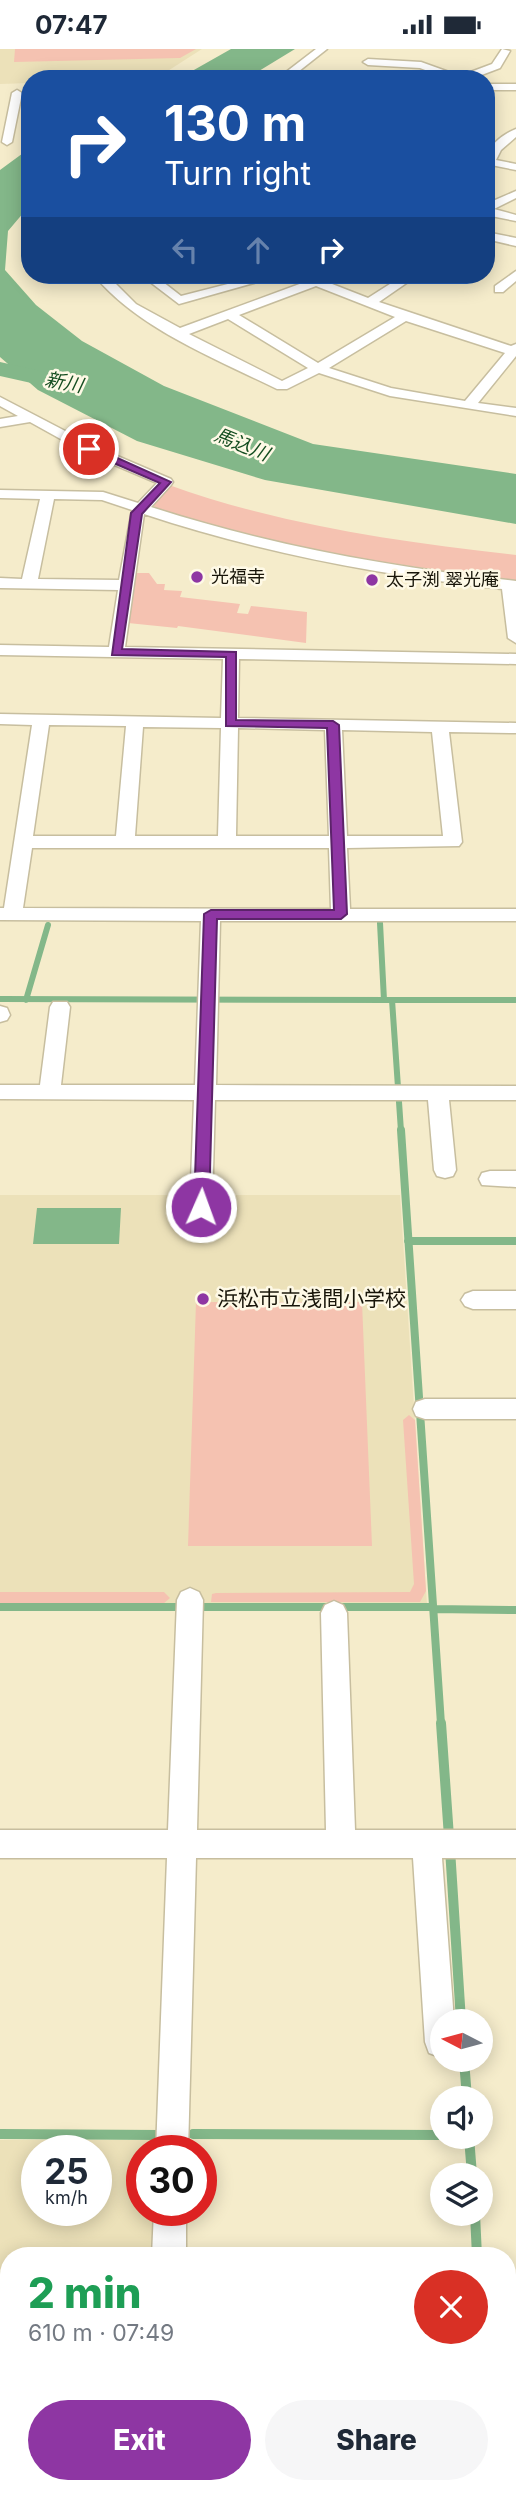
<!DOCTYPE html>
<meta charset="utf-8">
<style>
:root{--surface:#fff;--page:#f6f6f7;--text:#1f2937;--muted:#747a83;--accent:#8e36a3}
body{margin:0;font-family:Inter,"Noto Sans JP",sans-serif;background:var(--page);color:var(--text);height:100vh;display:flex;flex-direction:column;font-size:26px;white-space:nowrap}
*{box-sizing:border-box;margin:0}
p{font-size:23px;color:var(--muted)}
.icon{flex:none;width:38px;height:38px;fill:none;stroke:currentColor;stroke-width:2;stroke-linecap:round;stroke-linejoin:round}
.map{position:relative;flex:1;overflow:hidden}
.drawer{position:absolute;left:0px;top:2198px;width:516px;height:247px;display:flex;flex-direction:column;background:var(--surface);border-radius:28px 28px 0 0;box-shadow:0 4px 18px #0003}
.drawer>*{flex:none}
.hud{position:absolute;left:21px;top:21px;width:474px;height:214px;border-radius:28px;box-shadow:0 4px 18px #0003;background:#1a4fa0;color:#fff;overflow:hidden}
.needle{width:46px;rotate:276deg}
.buttons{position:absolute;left:430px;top:1960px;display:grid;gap:14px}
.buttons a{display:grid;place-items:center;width:63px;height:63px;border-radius:50%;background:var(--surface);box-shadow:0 4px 18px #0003;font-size:35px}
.speed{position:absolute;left:21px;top:2086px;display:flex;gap:14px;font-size:35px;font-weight:700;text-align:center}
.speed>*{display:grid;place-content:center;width:91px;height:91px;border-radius:50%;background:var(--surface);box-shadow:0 4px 18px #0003;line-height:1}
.speed small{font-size:18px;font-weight:400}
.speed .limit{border:10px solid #d22;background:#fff;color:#111}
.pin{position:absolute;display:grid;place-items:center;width:60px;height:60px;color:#fff;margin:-30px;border:4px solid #fff;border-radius:50%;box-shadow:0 2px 7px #0007}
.me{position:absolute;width:77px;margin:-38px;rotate:2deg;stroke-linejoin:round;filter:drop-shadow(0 0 5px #0008)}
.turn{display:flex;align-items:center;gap:24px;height:147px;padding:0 28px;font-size:32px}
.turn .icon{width:91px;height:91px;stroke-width:2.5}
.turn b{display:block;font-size:49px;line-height:60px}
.lanes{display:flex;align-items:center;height:66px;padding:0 28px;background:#0003;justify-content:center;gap:35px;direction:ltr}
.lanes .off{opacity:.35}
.round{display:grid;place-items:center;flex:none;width:74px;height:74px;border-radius:37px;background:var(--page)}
.summary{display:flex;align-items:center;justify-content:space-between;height:119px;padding:0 28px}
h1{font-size:42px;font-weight:800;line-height:52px;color:#1e9e55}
.action{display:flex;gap:14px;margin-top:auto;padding:14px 28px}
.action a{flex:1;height:80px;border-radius:42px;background:var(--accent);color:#fff;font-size:28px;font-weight:800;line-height:80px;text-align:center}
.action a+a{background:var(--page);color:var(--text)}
.status{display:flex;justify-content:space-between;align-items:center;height:49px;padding:0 35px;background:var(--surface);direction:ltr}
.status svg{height:19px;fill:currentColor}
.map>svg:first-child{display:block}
.built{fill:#ece1b9;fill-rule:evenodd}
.green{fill:#f5c2b1}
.water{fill:#83b789}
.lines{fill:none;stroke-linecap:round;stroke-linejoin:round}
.stream-far2{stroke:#83b789;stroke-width:6}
.stream-far1{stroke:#83b789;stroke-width:8}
.stream{stroke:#83b789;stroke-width:10}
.river{fill:#83b789;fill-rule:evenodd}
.minor-casing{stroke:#c7be9f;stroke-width:3}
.minor{fill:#fff;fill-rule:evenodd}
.route{fill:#8e36a3;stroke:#5c236a;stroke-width:2}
.poi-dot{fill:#8e36a3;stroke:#fef9e6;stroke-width:2.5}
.labels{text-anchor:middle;stroke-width:5;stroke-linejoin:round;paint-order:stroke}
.far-poi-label{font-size:18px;fill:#181509;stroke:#fef9e6;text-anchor:start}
.far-water-label{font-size:19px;font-style:italic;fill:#154e21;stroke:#fef9e6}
.poi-label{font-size:21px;fill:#181509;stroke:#fef9e6;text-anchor:start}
</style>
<div class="status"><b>07:47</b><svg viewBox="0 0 49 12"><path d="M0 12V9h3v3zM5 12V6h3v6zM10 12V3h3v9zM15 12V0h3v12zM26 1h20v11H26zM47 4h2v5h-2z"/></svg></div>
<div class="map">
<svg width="516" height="2444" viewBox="0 0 516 2444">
<rect width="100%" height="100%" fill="#f5eccb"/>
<path class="built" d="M0 0H202L163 25 147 30H30V34L0 35Z
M0 1146H400L427 1555 0 1554Z
M0 2091H163L162 2102H142V2161H160L159 2207H9V2425H0ZM37 2102H96V2161H37Z"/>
<path class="green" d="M15 0H196L180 9 14 13Z
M169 436C280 476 399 493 516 506V533L298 500 157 461 153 456Z
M135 524H149L157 535H165L164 541 182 542 180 548 240 555 237 564 248 565 251 557 307 563 306 594 178 577 177 579 128 574Z
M196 1253H362L372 1497H188Z
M409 1366 415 1371 426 1542 420 1553H211L212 1545 216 1544 410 1543 414 1535 403 1371Z
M0 1543H164L170 1549 163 1555 0 1554Z"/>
<path class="water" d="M231 0H295L246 30H178Z
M30 99V156L8 182 5 221 36 256 82 292 164 337 313 395 516 425V475L265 431 137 392 38 341 0 308V121Z
M37 1159H121L119 1195H33Z"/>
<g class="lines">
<path class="stream-far2" d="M380 874 384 951
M0 950 392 951 401 1082
M26 951 48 876
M392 951H516"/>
<path class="stream-far1" d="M401 1081 441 1675
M408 1192H516
M0 1558H179
M200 1558H433
M433 1560 516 1561"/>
<path class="stream" d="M441 1674 449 1788
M450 1800 461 1972
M464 2011 467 2049
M0 2085 160 2086
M193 2085 443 2086
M469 2088 472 2126
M475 2165 477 2207
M493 2436 494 2444"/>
<path class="river" d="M0 313 85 332 88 337 85 342 76 344 0 327Z"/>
<defs>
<path id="minor" d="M316 0H327L289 30H277Z
M502 0 510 2 500 19 471 30H449L420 19 368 16 363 13 368 10 421 13 460 27 492 15Z
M486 35H516V41H486Z
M17 41 22 44 12 93 7 96 2 93 12 44Z
M516 80V88L501 101 496 111 516 115V121L486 115C486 98 501 86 516 80Z
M516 142V149L494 160 516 166V172L486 166V155Z
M486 183 516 189V197L486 190Z
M516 222V232L503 243H495V237Z
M94 226H107L136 255 180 279 305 233 293 226H309L368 249 404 226H418L379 253 511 297 516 295V307L478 354 516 359V367L390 347 319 324 287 340H277C216 310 137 279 94 226ZM316 237 395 268 318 314 239 266ZM228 270 308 319 282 332 189 285ZM406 272 505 304 465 352 391 339 329 319Z
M141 226H154L181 247 263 226H282L179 255Z
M0 348 94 397 171 430 173 433 171 436 151 458C272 497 390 518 516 532V594L508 589 502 540C380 526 261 504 144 465L125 598 516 605V615L239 610 238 669 516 674V684L449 683 462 793 459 797 347 799 350 860H516V872H220L216 1036 516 1037V1051H449L456 1121 453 1127 445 1129 437 1127 434 1121 428 1051H215L212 1158 209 1164 201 1166 193 1164 190 1158 194 1051 0 1050V1036H40L50 958 53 953H67L70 958 61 1036H195L201 872 0 871V859H4L32 676 0 675V665L221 669 223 610 0 606V596L109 598 118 541 0 539V529L22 530 40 450 0 449V441L103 443 138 454 157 434 84 403 30 373 0 378V370L18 367 0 357ZM54 450 102 451 132 461 119 531 38 530ZM49 676 126 677 116 787H33ZM143 678 221 679 218 787H135ZM238 679 325 681 329 787H236ZM342 681 432 683 443 787H347ZM32 799H329L331 860 23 859Z
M0 957 7 959 10 966 7 971 0 973Z
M490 1122H516V1138L482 1136 479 1130 482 1124Z
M473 1242H516V1260H473L465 1257 461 1251 465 1245Z
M425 1350H516V1370H425L416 1367 413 1360 416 1353Z
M190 1539 199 1543 203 1551 197 1781H326L321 1564 325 1556 334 1552 343 1556 347 1564 355 1781H516V1809H442L454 1972H443V2007L440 2008 429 2004 425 1993 413 1809H196L188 2102H156L167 1809H0V1781H168L177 1551 181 1543Z
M154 2161H186V2207H152Z
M143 2436H179V2444H143Z"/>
</defs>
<use href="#minor" class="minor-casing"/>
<use href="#minor" class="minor"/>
</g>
<path class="route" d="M86 398H93L171 433 142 465 122 600 236 603V671L333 672 339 676 347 865 341 870H217L209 1158 201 1163 194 1158 204 865 211 861H334L327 679 226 677V608L112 606 131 464 160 434 86 402Z"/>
<g class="poi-dot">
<circle cx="197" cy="528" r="7"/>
<circle cx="372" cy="531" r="7"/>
<circle cx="203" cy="1250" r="7"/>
</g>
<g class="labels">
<g class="far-poi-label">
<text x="211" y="534">光福寺</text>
<text x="386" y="537">太子渕 翠光庵</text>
</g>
<g class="far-water-label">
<text transform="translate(64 333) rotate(11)" y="7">新川</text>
<text transform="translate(242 395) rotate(22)" y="7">馬込川</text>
</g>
<g class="poi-label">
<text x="217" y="1257">浜松市立浅間小学校</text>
</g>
</g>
</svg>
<div class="buttons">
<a><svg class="needle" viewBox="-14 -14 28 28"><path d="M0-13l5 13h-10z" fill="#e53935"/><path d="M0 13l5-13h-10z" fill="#747a83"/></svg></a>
<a><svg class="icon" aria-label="sound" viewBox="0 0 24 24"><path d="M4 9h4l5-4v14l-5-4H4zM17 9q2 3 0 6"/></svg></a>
<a><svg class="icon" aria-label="layers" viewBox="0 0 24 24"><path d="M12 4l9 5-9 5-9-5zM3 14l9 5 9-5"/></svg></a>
</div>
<div class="speed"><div>25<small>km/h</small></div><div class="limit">30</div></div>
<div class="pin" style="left:89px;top:400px;background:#d93025"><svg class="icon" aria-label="arrive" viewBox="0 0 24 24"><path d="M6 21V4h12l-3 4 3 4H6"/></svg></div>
<svg class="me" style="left:201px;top:1158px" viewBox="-20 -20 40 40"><circle r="17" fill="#8e36a3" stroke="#fff" stroke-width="3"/><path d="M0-11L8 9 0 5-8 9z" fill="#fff"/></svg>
<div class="hud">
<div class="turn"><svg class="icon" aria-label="right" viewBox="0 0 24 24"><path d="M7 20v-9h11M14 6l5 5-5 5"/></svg><div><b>130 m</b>Turn right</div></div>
<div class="lanes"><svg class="icon off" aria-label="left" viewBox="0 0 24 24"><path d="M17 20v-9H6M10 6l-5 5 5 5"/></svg><svg class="icon off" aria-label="ahead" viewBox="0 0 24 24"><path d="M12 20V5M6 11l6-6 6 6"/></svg><svg class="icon" aria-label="right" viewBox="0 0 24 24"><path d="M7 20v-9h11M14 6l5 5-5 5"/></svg></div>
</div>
<section class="drawer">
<div class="summary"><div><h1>2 min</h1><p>610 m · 07:49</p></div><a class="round" style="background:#d93025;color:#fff"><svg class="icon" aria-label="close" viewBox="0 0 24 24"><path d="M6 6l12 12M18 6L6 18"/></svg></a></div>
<div class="action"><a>Exit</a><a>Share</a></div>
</section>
</div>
